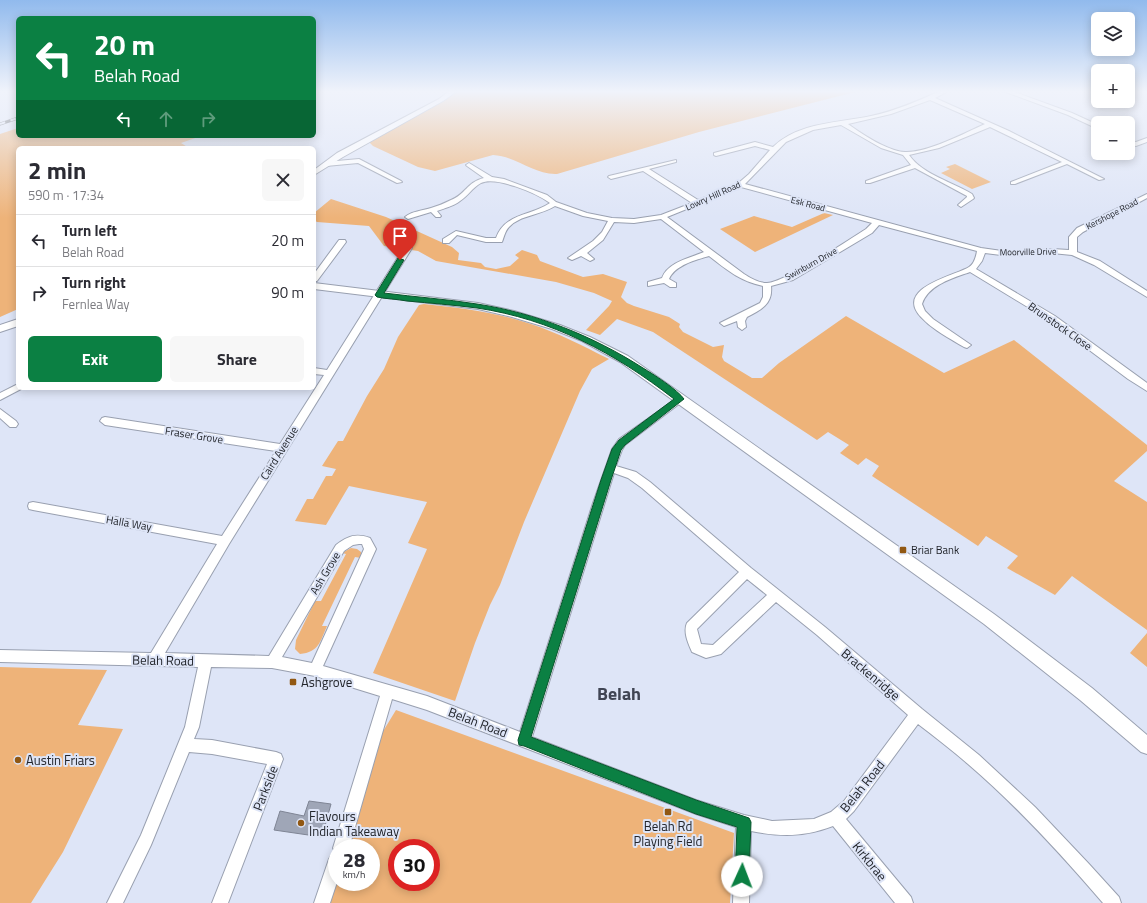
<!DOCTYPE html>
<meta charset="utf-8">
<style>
:root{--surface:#fff;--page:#f7f7f7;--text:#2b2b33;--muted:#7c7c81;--line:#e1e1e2;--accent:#0b8043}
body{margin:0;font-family:"Titillium Web",sans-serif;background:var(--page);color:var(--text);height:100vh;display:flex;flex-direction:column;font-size:15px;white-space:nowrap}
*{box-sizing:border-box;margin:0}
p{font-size:13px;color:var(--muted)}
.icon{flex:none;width:22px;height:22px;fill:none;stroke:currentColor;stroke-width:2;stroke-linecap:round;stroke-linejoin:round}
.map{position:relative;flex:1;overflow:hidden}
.sheet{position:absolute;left:16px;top:146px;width:300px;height:244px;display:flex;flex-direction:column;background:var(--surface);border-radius:6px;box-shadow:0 2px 10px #0003}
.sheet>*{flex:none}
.guide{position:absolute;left:16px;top:16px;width:300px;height:122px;border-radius:6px;box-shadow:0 2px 10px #0003;background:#0b8043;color:#fff;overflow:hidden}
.controls{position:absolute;left:1091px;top:12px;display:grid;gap:8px}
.controls a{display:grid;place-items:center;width:44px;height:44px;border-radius:6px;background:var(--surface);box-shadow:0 2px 10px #0003;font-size:20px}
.speed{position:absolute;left:328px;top:839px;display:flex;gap:8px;font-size:20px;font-weight:700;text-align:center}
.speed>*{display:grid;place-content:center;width:52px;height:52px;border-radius:50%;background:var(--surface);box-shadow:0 2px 10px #0003;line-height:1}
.speed small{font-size:10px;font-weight:400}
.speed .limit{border:6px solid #d22;background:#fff;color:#111}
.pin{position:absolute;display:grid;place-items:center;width:34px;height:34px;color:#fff;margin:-41px -17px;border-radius:50% 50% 50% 0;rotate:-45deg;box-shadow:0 0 4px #0007}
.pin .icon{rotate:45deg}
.me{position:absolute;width:44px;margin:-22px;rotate:2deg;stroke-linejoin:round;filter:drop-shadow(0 0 3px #0008)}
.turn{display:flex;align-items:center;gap:14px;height:84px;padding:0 12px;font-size:18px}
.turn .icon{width:52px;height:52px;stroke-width:2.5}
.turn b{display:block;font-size:28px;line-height:34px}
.lanes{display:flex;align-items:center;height:38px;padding:0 12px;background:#0003;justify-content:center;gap:20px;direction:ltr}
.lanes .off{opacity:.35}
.round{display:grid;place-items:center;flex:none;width:42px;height:42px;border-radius:6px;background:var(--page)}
.head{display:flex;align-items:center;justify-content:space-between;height:68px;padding:0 12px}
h1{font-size:24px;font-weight:700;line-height:30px}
.button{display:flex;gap:8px;margin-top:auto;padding:8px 12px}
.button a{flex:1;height:46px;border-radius:6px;background:var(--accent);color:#fff;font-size:16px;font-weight:700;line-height:46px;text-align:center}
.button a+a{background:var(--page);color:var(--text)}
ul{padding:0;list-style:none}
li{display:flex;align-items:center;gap:12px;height:52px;padding:0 12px;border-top:1px solid var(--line)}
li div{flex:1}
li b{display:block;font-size:15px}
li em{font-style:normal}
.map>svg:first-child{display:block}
.green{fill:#eeb379;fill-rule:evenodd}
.building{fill:#9fa6b7;stroke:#7f8595}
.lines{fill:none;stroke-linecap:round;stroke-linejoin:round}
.minor-casing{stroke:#99a0b0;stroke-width:2}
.tertiary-casing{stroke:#99a0b0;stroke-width:2}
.minor{fill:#fff;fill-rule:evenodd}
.tertiary{fill:#fff;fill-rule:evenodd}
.rail-casing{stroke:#40444b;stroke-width:3}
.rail{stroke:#dee5f7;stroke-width:2;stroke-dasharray:5.5;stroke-linecap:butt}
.route{fill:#0b8043;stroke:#07532c}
.poi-dot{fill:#915813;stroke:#dee5f7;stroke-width:1.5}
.labels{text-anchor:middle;stroke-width:4;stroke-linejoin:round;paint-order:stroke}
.far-street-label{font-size:9px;fill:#22252b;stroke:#dee5f7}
.street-label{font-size:11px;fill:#22252b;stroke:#dee5f7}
.poi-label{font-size:11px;fill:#22252b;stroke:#dee5f7;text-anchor:start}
.near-street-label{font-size:13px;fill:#22252b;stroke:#dee5f7}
.near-poi-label{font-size:13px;fill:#22252b;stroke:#dee5f7;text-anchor:start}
.near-district-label{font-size:18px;font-weight:bold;fill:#404554;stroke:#dee5f7}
</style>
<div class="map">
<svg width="1147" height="903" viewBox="0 0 1147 903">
<rect width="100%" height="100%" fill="#dee5f7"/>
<path class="green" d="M457 91H859L699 132 557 174C534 175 516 156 493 155L435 171 418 167 373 146 369 142 380 134 432 108Z
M18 128V136H201L181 143 189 148H18V309L0 317V134Z
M955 164 991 182 972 189 941 173 950 169 946 167Z
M331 199 386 217 452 247 459 253 458 260 481 263 485 267 496 269 510 266 519 258 515 255 522 250 537 255 540 261 583 277 603 274 627 282 621 297 627 303 634 306 669 317 680 324 679 327 683 332 713 347 724 345 722 357 724 361 752 378H762L779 363 846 316 944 373 1014 340 1147 445V451L1114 481 1147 502V630L1072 576 1055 595 1007 568 1018 556 986 536 978 546 872 476 879 466 866 458 858 465 840 453 849 445 828 432 817 440 653 332 617 319 600 335 586 330 609 306 612 301 594 293 556 282 436 261 418 251 384 246 369 226 317 222 314 220V213Z
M824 213 833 215 755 252 720 229 754 216 792 227Z
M424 304C460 308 496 312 531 324 558 333 583 346 609 359L592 369 580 391 524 522 500 585 490 605 475 643 455 701 373 673 427 549 408 543 427 502 349 486 326 525 295 521 307 499H313L326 476H332L336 469 322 466 338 441H343L367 396 384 369 398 337 419 305Z
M351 548 357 549 361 552V558L355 557 322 626H327C320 642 319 652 300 654L295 649 296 640 315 601H321L346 554 342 553Z
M1147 633V667L1130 653Z
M0 667 107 670 78 725 123 729 63 852 31 903H0Z
M396 710 734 833 730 903H327L337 882H371V848H344L366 771 382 733ZM397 848H431V882H397Z"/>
<path class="building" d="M309 801 331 804 322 837 274 830 280 811 304 816Z"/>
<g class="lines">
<defs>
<path id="minor" d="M940 91H948L935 98 1009 131 1104 179 1099 180 1067 164 1015 184H1011V182L1062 162 990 127 939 148 909 155C923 175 953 182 972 194L974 198 973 199 961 207 958 205 967 197V196L915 168 870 183H866V181L911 165 903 155 881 148 841 125 813 130 786 142 745 184 981 248 1009 252 1052 249 1069 250V237L1077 228 1147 194V198L1083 232 1077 237V252L1100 261 1147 291V297L1094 265 1072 255 1052 253 1009 256 985 253 982 261 976 269 1055 316 1147 383V391L1128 379 1049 320 970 272C953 278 928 285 922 304L925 311 933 319 971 345 967 348 964 347C949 338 933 330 921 317 894 288 954 276 969 267 974 264 976 257 977 251L879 225 872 233 793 280 771 286C773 304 761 310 747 317L745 321 746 327 742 330 738 327 737 321 724 326 720 323 760 303 763 297V286C740 281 727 270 709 256 696 260 675 265 669 279L676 283V287H670L664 283 648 286V282L662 278C668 262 690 258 704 252L661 219 634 223 614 222 603 240 587 253 594 259 590 261 581 256 572 260 568 258 593 241 602 232 608 221 583 216 555 206C541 215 520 215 509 227 505 231 504 237 502 242H486L457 235 449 243H443V239L456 231 486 238H496C505 213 531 216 550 203 537 193 496 176 481 183 472 188 468 196 460 201 454 206 445 208 437 211L441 216 440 217H436L431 212 408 219 405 217C412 211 422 211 431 208 438 206 445 203 451 200 465 195 467 182 484 178L467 166 466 165 469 163 492 177 504 179 547 195 556 202 587 213 612 218 634 219 661 215 692 203 643 171 611 179 608 177 609 176 676 160V162L649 169 698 200 735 186 749 174 770 150 755 146 716 156 714 155V153L755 142 773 147C799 122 838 123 871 116 895 111 918 101 940 91ZM930 100 985 124C965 133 927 153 905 152 887 151 862 134 848 124L891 114ZM741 187 872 223 866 229C847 241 786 282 767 283 759 283 750 278 744 274L667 217Z
M1003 91H1012L1072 113 1098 125V129L1068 115Z
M1147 138V142L1136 146 1128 145V141L1136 142Z
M359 159 401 181 402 182 397 183 358 163 326 166 323 164 326 162Z
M339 240H345L346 242 317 281H314V274Z
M405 246H408L412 248 229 544 165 653 269 656 336 545C348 536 356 533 370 538L376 549 323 666 427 696 520 732 593 503 612 449 619 439 680 396 683 397 685 399 683 401 625 445 622 450 616 466 636 472 650 482 751 568 825 627 922 709 979 755 1035 807 1089 864 1119 897 1121 903H1103C1061 854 1017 806 968 764 952 750 935 737 918 724L854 811 846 819 911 897 913 903H895L833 826C804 837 781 837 751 831L749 903H733L736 827 696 814 427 710 392 699 349 848H337V882L330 903H314L329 859 332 854 335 852 333 848 380 696 315 676 272 668 211 667 199 727 194 739 212 740 276 752 281 754 283 759 228 903H212L267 764 212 754 189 752 151 845 123 903H107L141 835 185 727 198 667 0 662V650L151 653 217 544 33 510 29 509 28 506 29 503 33 502 222 536 276 451 105 425 100 421 102 418 105 417 280 444 324 375 314 374V368L327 370ZM614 473 628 478 642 488 739 572 687 623C683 632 688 643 692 652L706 658 721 654 776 602 817 635 908 715 844 801 831 812 814 819 772 821 744 815 696 800 532 737ZM359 544H362L364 549 312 663 282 657 344 551 353 545ZM747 579 767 595 713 645 701 644 697 629Z
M18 384V388H22L21 389 0 400V393Z
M0 409 16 421 18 424 16 427H10L0 418Z"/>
<path id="tertiary" d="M449 91H457L443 101 343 157 314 175V170L337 153 439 99Z
M314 283 478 303 514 311 560 325 590 337 628 356 994 614 1092 688 1147 735V754L1141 752 1080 700 984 624 620 362 582 341 552 329 512 317 478 309 314 289Z
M18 319V326L0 332V325Z"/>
</defs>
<use href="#minor" class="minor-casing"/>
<use href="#tertiary" class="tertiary-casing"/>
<use href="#minor" class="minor"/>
<use href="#tertiary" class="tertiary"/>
<defs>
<path id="rail" d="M0 124 18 118"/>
</defs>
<use href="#rail" class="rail-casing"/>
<use href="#rail" class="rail"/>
</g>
<linearGradient id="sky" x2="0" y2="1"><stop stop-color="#91baed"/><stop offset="0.42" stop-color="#f0f3fb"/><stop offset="1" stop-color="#f0f3fb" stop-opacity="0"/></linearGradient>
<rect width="1147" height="218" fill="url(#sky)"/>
<path class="route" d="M398 258 404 260 384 293C415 297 446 299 477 304 536 313 593 336 643 368 653 374 678 390 684 399L625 445 621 450 611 480 531 737 696 800 749 818 751 822 749 876 747 881 742 883 737 881 735 876 737 827 696 814 524 746 519 745 518 740 601 480 612 449 619 440 674 399C615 353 551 319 477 308 453 305 430 303 407 301 397 299 386 299 377 297L375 295Z"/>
<g class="poi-dot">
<rect x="899" y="546" width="8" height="8" rx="2"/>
<rect x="289" y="678" width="8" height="8" rx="2"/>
<circle cx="18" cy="760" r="4"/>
<rect x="664" y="808" width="8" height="8" rx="2"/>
<circle cx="301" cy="823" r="4"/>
</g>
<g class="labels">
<g class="far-street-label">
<text transform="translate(713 196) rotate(-24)" y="3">Lowry Hill Road</text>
<text transform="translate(808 204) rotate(15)" y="3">Esk Road</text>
<text transform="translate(1112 214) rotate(-27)" y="3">Kershope Road</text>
<text transform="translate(1028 252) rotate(-1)" y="3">Moorville Drive</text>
<text transform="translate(811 264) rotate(-29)" y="3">Swinburn Drive</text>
</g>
<g class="street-label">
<text transform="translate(1060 326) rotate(35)" y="4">Brunstock Close</text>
<text transform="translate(194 435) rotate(9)" y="4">Fraser Grove</text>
<text transform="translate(279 453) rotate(-58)" y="4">Caird Avenue</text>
<text transform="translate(129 523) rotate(10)" y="4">Halla Way</text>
<text transform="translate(325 573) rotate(-59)" y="4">Ash Grove</text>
</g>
<g class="poi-label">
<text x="911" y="554">Briar Bank</text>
</g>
<g class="near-street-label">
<text transform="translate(163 660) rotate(1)" y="5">Belah Road</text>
<text transform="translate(871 674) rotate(40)" y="5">Brackenridge</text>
<text transform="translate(478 722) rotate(21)" y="5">Belah Road</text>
<text transform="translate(862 786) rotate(-51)" y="5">Belah Road</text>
<text transform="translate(265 788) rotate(-69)" y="5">Parkside</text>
<text transform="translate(870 861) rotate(51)" y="5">Kirkbrae</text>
</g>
<g class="near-poi-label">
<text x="301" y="687">Ashgrove</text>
<text x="26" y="765">Austin Friars</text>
<text x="309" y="821">Flavours<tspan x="309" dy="15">Indian Takeaway</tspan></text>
<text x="668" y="831" text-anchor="middle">Belah Rd<tspan x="668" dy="15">Playing Field</tspan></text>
</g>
<g class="near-district-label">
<text x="619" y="700">Belah</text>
</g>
</g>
</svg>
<div class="controls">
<a><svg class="icon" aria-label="layers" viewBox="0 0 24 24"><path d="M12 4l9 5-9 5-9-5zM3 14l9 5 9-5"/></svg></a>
<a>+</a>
<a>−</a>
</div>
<div class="speed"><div>28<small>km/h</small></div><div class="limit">30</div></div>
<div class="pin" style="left:400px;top:260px;background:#d93025"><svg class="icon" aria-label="arrive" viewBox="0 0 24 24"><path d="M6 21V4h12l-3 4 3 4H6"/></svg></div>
<svg class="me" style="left:742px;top:876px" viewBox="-20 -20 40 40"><circle r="19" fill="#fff"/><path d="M0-13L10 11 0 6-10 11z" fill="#0b8043"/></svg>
<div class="guide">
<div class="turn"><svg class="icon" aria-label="left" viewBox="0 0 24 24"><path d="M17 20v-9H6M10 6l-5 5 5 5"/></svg><div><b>20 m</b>Belah Road</div></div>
<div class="lanes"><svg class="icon" aria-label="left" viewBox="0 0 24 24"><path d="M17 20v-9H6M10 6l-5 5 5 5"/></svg><svg class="icon off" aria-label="ahead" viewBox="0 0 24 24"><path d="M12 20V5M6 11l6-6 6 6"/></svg><svg class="icon off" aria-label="right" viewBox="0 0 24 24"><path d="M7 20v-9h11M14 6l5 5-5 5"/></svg></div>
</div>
<section class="sheet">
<div class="head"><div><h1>2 min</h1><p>590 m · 17:34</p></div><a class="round"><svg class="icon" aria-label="close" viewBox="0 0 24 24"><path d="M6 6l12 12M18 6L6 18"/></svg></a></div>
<ul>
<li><svg class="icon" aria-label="left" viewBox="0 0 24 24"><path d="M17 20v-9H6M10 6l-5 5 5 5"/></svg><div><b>Turn left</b><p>Belah Road</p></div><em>20 m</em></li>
<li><svg class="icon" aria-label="right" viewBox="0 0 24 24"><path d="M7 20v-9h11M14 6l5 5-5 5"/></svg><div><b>Turn right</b><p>Fernlea Way</p></div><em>90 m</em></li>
</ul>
<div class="button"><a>Exit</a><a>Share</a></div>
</section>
</div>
